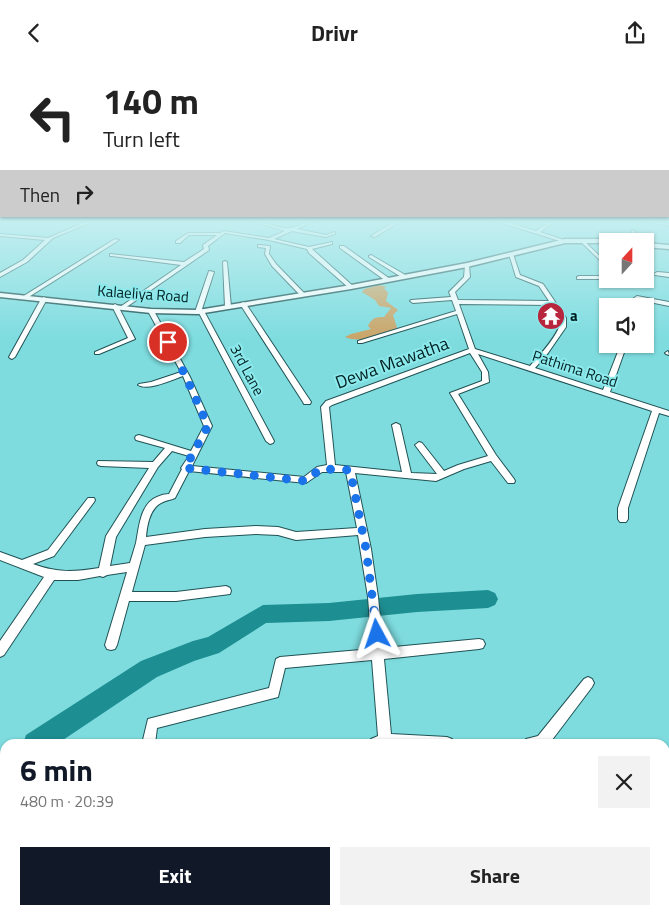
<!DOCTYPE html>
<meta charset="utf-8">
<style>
:root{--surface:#fff;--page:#f2f2f2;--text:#222;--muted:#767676;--accent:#111827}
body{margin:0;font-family:"Titillium Web",sans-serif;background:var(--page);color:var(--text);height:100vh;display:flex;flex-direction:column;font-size:19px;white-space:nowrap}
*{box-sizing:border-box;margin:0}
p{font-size:16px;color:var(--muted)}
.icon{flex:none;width:28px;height:28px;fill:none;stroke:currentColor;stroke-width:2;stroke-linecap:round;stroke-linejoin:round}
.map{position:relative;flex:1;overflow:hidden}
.sheet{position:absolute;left:0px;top:674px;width:670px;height:176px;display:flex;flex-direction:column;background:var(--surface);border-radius:15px 15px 0 0;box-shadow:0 1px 4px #0004}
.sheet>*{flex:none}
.banner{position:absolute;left:0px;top:0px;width:670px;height:152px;box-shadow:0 1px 4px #0004;background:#fff;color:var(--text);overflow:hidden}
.needle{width:32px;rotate:21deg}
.fabs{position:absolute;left:599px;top:168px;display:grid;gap:10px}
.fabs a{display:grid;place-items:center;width:55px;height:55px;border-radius:0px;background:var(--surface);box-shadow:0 1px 4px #0004;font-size:25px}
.pin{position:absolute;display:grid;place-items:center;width:42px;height:42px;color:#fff;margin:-21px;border:2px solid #fff;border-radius:50%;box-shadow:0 1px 5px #0007}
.me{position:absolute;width:55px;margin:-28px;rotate:355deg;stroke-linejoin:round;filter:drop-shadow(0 0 4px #0008)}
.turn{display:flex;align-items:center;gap:18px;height:105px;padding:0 20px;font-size:22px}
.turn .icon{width:65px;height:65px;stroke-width:2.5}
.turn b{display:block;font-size:35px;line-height:42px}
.then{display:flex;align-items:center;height:48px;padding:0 20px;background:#0003;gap:10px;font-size:19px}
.round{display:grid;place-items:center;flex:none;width:52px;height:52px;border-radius:0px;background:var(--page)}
.summary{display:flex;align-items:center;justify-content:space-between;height:85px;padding:0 20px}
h1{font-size:30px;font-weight:700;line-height:38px;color:var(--accent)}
.button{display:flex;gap:10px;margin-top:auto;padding:10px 20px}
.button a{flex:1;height:58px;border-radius:0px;background:var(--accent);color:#fff;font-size:20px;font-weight:700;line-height:58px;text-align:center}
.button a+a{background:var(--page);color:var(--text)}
header{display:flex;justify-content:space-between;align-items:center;height:65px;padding:0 20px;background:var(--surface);font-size:22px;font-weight:700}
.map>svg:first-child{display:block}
.green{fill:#caa467}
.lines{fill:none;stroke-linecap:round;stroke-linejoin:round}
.river{fill:#1d8e91;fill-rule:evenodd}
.minor-casing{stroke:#205254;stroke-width:2}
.tertiary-casing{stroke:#205254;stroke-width:3}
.minor{fill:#fff;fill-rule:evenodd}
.tertiary{fill:#fff;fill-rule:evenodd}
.route{stroke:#1a73e8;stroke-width:9;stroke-dasharray:0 16.2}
.labels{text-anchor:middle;stroke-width:4;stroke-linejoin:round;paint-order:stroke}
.far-street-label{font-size:15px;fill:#022021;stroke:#8ce9ec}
.far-poi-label{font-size:15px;font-weight:bold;fill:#022021;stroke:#8ce9ec;text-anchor:start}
.street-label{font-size:18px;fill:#022021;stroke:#8ce9ec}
</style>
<header><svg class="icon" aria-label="back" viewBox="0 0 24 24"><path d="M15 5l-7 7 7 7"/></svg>Drivr<svg class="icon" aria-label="share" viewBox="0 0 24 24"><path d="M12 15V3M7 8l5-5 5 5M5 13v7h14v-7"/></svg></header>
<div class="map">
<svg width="669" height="849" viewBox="0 0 669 849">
<rect width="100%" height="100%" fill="#7edcdf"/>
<path class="green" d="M379 220 387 222 384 223 388 228 386 236 398 245 393 250 397 263C383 269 359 279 345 272L351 269 371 264 368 261C372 253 375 252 384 252L391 243 379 241 375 235 362 227 364 224Z"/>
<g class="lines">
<path class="river" d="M488 525 495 528 498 534 495 540 488 543 417 547 329 556 266 558 219 588 194 596 157 612 57 679H23L26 670 141 596 193 576 208 572 263 540 329 538 417 529Z
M5 688V714L0 717V690Z"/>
<defs>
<path id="minor" d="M90 155H97L53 173 27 197 0 212V208L23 195 45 175 0 171V169L48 173Z
M248 155C262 155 276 164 288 163 298 163 306 155 316 155L297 164 326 170 335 167V169L326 172 292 166 274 174 309 182 332 177V179L312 184 354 222 349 223 309 188 307 184 269 175 225 168 208 181 209 185 125 243 120 242 181 200 112 191H110V189L184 197 204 184 203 180 217 170H189L180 178H176V176L188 168H220L224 166 269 173 285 166Z
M397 155H403L375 172 371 171Z
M492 155H500L536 166 552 155H557L540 167 567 176 563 177Z
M641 155H651L669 159V161Z
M631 165 635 166 638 176H634Z
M115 174 119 175 27 233 22 232Z
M583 175 608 199V203L581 177V176Z
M258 180 270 181 269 189 276 199 305 229V231H301L272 201 265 189 266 183 258 182Z
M340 181H344L390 214V216H386L340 183Z
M511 188 513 189 520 210 543 219 566 253V262L548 288 535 303 603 325 621 279H627L610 327 669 346V351L659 348 628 443V454L626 457H620L618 454V443L652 346 478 289 488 307 489 317 458 329 496 390 514 414 515 416 514 418H508L491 396 464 404 436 416 355 408 371 484 378 532 383 583 479 574 483 575 485 579 483 583 479 584 384 594 391 669 447 672 452 674 453 679H370L371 674 378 671 372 595 285 603 278 632 157 663 155 679H142L148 654 269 623 276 594 280 592 372 584 368 532 358 470 296 475 278 470 256 469 205 472 145 480 132 527H176L226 521 230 523 231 526 230 529 176 536H129L117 580 115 584 111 585 107 584 105 580 127 507 107 510 103 512 100 511 78 515H54L4 590 0 592V576L44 512 0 495V487L22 495 48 485 88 433H94L95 435 94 437 54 491 33 499C58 508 73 507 99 503L106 471 149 403 101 401 98 400 97 398 98 396 153 397 165 383 136 375 135 373 136 371 139 370 191 386 204 361 183 311C172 315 148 326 138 320L139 319 151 317 181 307 148 246 149 245 154 246 190 312 212 361 192 401 304 412 317 402 327 400 321 342 326 336 469 284 457 249 362 278H358V276L456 246 452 235 413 238 410 236 411 235 451 232 449 227 464 212 465 200 467 199 469 200 470 212 455 227 458 235 549 236 539 221 516 212 509 189ZM459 239 551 240C554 244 559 249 560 254 563 266 538 292 530 301L475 284ZM470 288 482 307V316L450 328 488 391 458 400 444 406 422 378 419 377 415 380 437 409 411 408 400 360 396 358 392 360 402 407 335 400 329 342 332 340ZM172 386 189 391 181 403 182 404 169 429C165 429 161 430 157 432 140 439 139 463 136 478 134 485 132 491 130 498L110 501 116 472 158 402ZM189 406 306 418 322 407H346L357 463 296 467 278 462 256 461 205 464 146 472C147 460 150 442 163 437 167 435 171 435 175 433Z
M371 190 407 211 408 212 403 213 369 192V191Z
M225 196 227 197 231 242 228 244 225 242 223 197Z
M209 206 214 207 202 244 204 246 274 376 273 378 270 379 266 376 199 248 195 247Z
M657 207 669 208V212L655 210 654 209Z
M579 211H608V214H610H577V212Z
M626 214H643L645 215C641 218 630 217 626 214Z
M637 231 669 237V241L635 234 634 233Z
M44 232 47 234 15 292 12 294 10 293 9 292 41 234Z
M243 237 246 239 311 337 310 339H304L303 337 240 239Z
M115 239 118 241 135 274 99 289H95V287L128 273 112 241Z
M668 286 669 290 666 289 665 288Z
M588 612 592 614 594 618 592 622 549 679H525L526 674 538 671 584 614Z
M510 845H526L528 849H512Z"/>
<path id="tertiary" d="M565 174H608L611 176 608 178H565L467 202 351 224 198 249 151 248 0 232V228L151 244 198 245 351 220 467 198Z
M645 178 669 180V184L645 182Z"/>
</defs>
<use href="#minor" class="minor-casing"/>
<use href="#tertiary" class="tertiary-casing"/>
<use href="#minor" class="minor"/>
<use href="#tertiary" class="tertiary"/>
</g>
<linearGradient id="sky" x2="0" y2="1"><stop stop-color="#57a5c5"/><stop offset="0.57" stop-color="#c5eff1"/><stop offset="1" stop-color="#c5eff1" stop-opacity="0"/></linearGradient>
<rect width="669" height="274" fill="url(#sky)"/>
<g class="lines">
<path class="route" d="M168 277 186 312 208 361 185 403 306 416 320 404 350 405 366 484 377 569"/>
</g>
<defs>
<symbol id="temple-disc" viewBox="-11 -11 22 22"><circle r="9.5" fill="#b8263e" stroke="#8ce9ec"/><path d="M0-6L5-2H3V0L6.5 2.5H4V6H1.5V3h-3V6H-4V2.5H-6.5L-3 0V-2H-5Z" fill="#fff"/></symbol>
</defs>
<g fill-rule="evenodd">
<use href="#temple-disc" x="535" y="235" width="32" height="32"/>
</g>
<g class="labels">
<g class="far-street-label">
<text transform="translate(143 229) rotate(4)" y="5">Kalaeliya Road</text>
<text transform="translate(575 304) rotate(18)" y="5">Pathima Road</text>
<text transform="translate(247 305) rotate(62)" y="5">3rd Lane</text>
</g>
<g class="far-poi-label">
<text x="570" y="256">a</text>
</g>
<g class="street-label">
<text transform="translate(392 298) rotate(-20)" y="6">Dewa Mawatha</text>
</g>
</g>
</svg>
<div class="fabs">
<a><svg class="needle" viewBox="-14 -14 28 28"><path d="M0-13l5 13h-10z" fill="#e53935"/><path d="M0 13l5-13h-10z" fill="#767676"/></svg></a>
<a><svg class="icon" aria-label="sound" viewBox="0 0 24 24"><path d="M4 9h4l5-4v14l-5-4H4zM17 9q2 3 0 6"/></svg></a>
</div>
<div class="pin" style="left:168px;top:277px;background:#d93025"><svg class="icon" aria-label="arrive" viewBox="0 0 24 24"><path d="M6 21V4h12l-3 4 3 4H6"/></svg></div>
<svg class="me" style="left:377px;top:569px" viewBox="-20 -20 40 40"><path d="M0-17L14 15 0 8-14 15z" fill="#1a73e8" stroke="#fff" stroke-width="4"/></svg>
<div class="banner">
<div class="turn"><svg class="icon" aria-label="left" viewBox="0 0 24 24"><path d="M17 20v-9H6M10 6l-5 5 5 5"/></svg><div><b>140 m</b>Turn left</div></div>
<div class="then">Then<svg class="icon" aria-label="right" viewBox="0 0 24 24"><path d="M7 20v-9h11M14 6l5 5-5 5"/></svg></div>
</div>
<section class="sheet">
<div class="summary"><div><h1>6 min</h1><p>480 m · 20:39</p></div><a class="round"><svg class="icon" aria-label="close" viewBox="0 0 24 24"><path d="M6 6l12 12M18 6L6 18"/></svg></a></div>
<div class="button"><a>Exit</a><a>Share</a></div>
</section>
</div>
